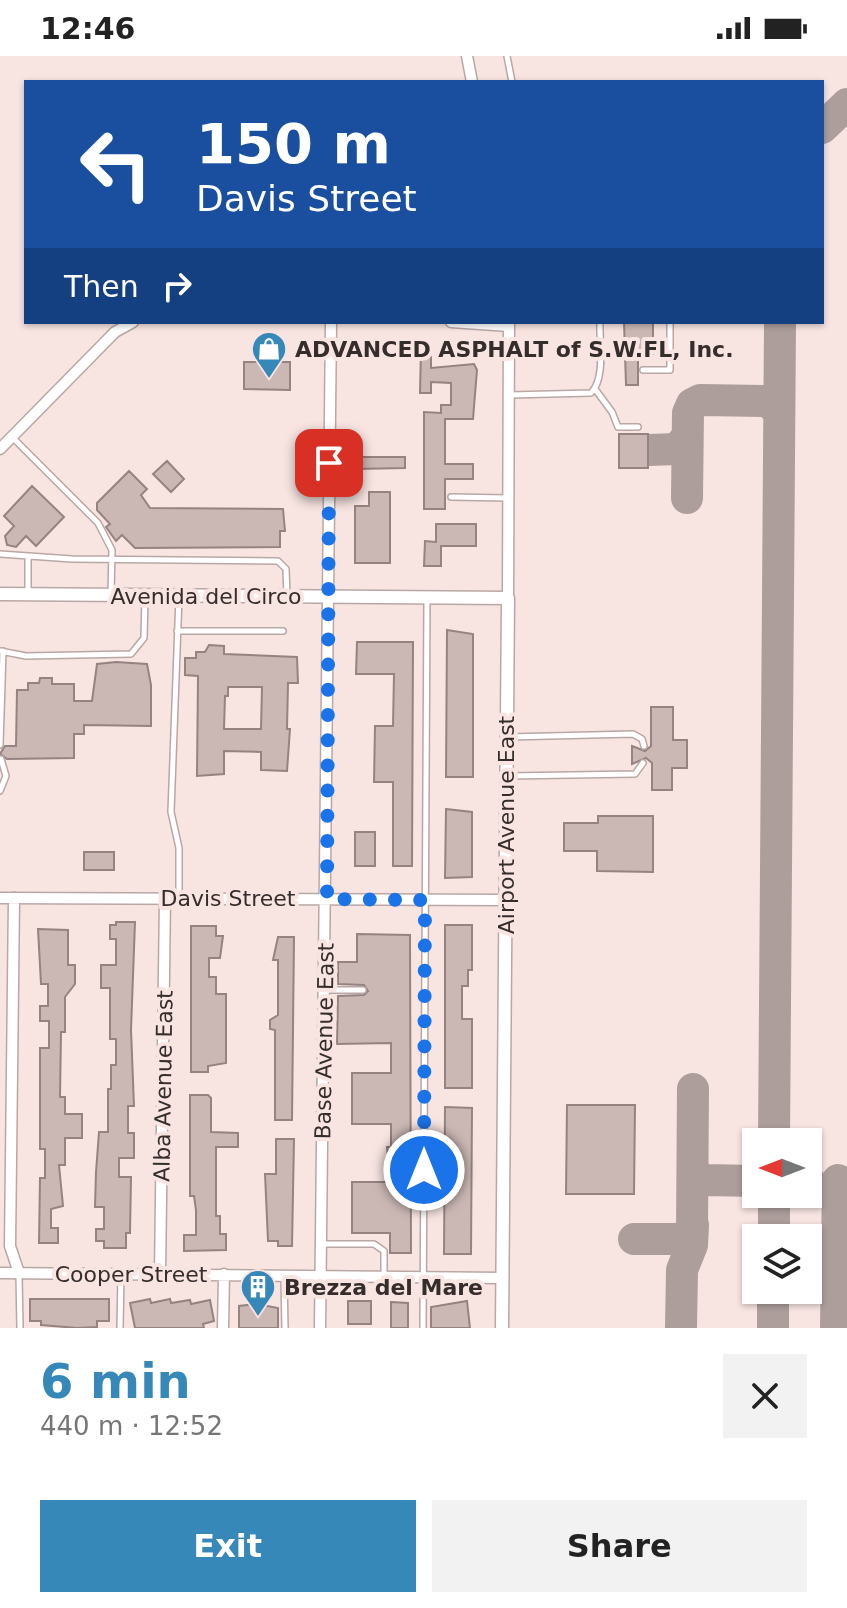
<!DOCTYPE html>
<meta charset="utf-8">
<style>
:root{--surface:#fff;--page:#f2f2f2;--text:#222;--muted:#767676;--accent:#3588b8}
body{margin:0;font-family:"DejaVu Sans",sans-serif;background:var(--page);color:var(--text);height:100vh;display:flex;flex-direction:column;font-size:30px;white-space:nowrap}
*{box-sizing:border-box;margin:0}
p{font-size:26px;color:var(--muted)}
.icon{flex:none;width:44px;height:44px;fill:none;stroke:currentColor;stroke-width:2;stroke-linecap:round;stroke-linejoin:round}
.map{position:relative;height:1272px;overflow:hidden}
.side{display:flex;flex-direction:column;background:var(--surface);flex:1}
.side>*{flex:none}
.guide{position:absolute;left:24px;top:24px;width:800px;height:244px;border-radius:0px;box-shadow:0 2px 6px #0004;background:#1a4fa0;color:#fff;overflow:hidden}
.needle{width:52px;rotate:270deg}
.buttons{position:absolute;left:742px;top:1072px;display:grid;gap:16px}
.buttons a{display:grid;place-items:center;width:80px;height:80px;border-radius:0px;background:var(--surface);box-shadow:0 2px 6px #0004;font-size:40px}
.pin{position:absolute;display:grid;place-items:center;width:68px;height:68px;color:#fff;margin:-34px;border-radius:16px;box-shadow:0 4px 12px #0006}
.me{position:absolute;width:88px;margin:-44px;rotate:0deg;stroke-linejoin:round;filter:drop-shadow(0 0 6px #0008)}
.turn{display:flex;align-items:center;gap:28px;height:168px;padding:0 40px;font-size:36px}
.turn .icon{width:104px;height:104px;stroke-width:2.5}
.turn b{display:block;font-size:56px;line-height:68px}
.then{display:flex;align-items:center;height:76px;padding:0 40px;background:#0003;gap:16px;font-size:30px}
.round{display:grid;place-items:center;flex:none;width:84px;height:84px;border-radius:0px;background:var(--page)}
.overview{display:flex;align-items:center;justify-content:space-between;height:136px;padding:0 40px}
h1{font-size:48px;font-weight:800;line-height:60px;color:var(--accent)}
.button{display:flex;gap:16px;margin-top:auto;padding:16px 40px}
.button a{flex:1;height:92px;border-radius:0px;background:var(--accent);color:#fff;font-size:32px;font-weight:800;line-height:92px;text-align:center}
.button a+a{background:var(--page);color:var(--text)}
.status{display:flex;justify-content:space-between;align-items:center;height:56px;padding:0 40px;background:var(--surface);direction:ltr}
.status svg{height:22px;fill:currentColor}
.map>svg:first-child{display:block}
.lines{fill:none;stroke-linecap:round;stroke-linejoin:round}
.taxiway{stroke:#ad9e9c;stroke-width:32}
.building{fill:#cbb8b5;stroke:#948380;stroke-width:2;fill-rule:evenodd}
.service-casing{stroke:#b9a7a5;stroke-width:8}
.minor-casing{stroke:#b9a7a5;stroke-width:13}
.tertiary-casing{stroke:#b9a7a5;stroke-width:15}
.service{stroke:#fff;stroke-width:5}
.minor{stroke:#fff;stroke-width:10}
.tertiary{stroke:#fff;stroke-width:12}
.route{stroke:#1a73e8;stroke-width:14;stroke-dasharray:0 25.2}
.labels{text-anchor:middle;stroke-width:8;stroke-linejoin:round;paint-order:stroke}
.poi-label{font-size:22px;font-weight:bold;fill:#352d2c;stroke:#f8e5e2;text-anchor:start}
.street-label{font-size:22px;fill:#352d2c;stroke:#f8e5e2}
</style>
<div class="status"><b>12:46</b><svg viewBox="0 0 49 12"><path d="M0 12V9h3v3zM5 12V6h3v6zM10 12V3h3v9zM15 12V0h3v12zM26 1h20v11H26zM47 4h2v5h-2z"/></svg></div>
<div class="map">
<svg width="847" height="1272" viewBox="0 0 847 1272">
<rect width="100%" height="100%" fill="#f8e5e2"/>
<g class="lines">
<path class="taxiway" d="M822 72 847 48
M648 394 677 393 687 381
M687 442 688 357 692 348 700 344 768 345 779 356
M774 1086 780 266
M693 1111 696 1120 705 1124 756 1125
M808 1124H809
M774 1182V1138
M634 1183H681L692 1174 693 1033
M681 1272 682 1214 692 1189 693 1169
M773 1272V1234
M836 1272 838 1124"/>
</g>
<path class="building" d="M624 266H653V298H638V329H626Z
M421 293H431V312L474 308 477 314 473 363H445V408H473V423H445V453H424V356L441 357V349H451V327L431 326V337H420Z
M244 306H290V334L244 333Z
M619 378H648V412H619Z
M355 401H405V412L355 413Z
M167 405 184 423 171 436 153 418Z
M129 415 147 433 141 439 150 452 283 453 285 475H280V491L135 492 122 479 116 485 106 471 110 468 97 454V447Z
M32 430 64 461 36 490 26 480 16 491 7 489 5 480 14 470 4 460Z
M369 436H390V507H355V450H369Z
M436 468H476V490H441V510H424L425 485 436 486Z
M447 574 473 578V721H446Z
M357 586H413L412 810H393V726H374L375 670H393L394 618H356Z
M209 589 224 590V598L297 601 298 627H288L287 673H290L287 715 261 714V696L224 695V718L197 720 198 620 185 619V602H196V596H205ZM228 631H262L261 673H224L225 640H228Z
M116 606 147 608 151 629V670L84 669V678H74V702L7 703 0 698 5 690H16L17 634H28V627H39L40 622H52V628H74V645H92L97 608Z
M651 651H673V684H687V712H672V734H652V707L646 702 632 708V690L645 695 651 690Z
M446 753 472 756V821L445 822Z
M598 760H653V816L597 815V795H564V767H598Z
M355 776H375V810H355Z
M84 796H114V814H84Z
M116 866H135L131 974 134 1050H128V1077H134V1102H119V1121H131L130 1177H126V1192H104V1185H96V1173H104V1151H95L96 1116 99 1076H108V1033H111V1009H116V983H110V932H101V909H116V883H110V869H116Z
M445 869H472V914H468V930H462V963H472V1032H445Z
M191 870H216V880H223L220 902H209V921H216V938H226V1007L208 1010V1016H191Z
M38 873 68 874V909H75V928L65 941V976H61L60 1041H65V1058H82V1082H65V1109H59L63 1150 51 1153V1172H58V1187H39L40 1122H45V1093H40V992H49V965H40V950H48V928H41Z
M357 878 410 879 411 1197H390V1177H352V1126H390L387 1091H391V1068H352V1017H391V987L337 988 338 940 364 939 368 935 364 929 338 928V906H357Z
M278 881H294L292 1064H275V974L270 973V964L278 959V904H273Z
M190 1039H208L211 1042V1076L238 1077V1091H216V1160H220V1178H226V1194L184 1195V1179H196V1154L194 1140H190Z
M567 1049H635L634 1138H566Z
M445 1051 472 1052 471 1198H444Z
M276 1083H294L292 1190H278V1185H268L265 1118H276Z
M30 1243H109V1265H97V1271L77 1272 41 1269V1265H30Z
M150 1243 151 1247 170 1243 171 1247 190 1244 191 1248 210 1244 214 1265 203 1268 204 1272H135L130 1247Z
M348 1245H371V1268H348Z
M467 1245 470 1272H431V1251Z
M391 1246 408 1247V1272H391Z
M257 1248 278 1252V1272H239V1250Z"/>
<g class="lines">
<defs>
<path id="service" d="M507 0 512 26
M643 314H670V266
M595 333 612 356 618 371H638
M510 339 591 337C606 322 599 286 600 266
M12 381 98 467 112 494 111 538
M451 441 507 442
M0 498 72 503 278 505 286 513 287 540
M28 500V535
M179 541 171 756 179 792V842
M177 575H283
M0 595 26 600 131 598 144 582 145 540
M508 681 633 678 642 683 644 690
M0 689 3 595
M507 720 635 718 643 707
M0 735 6 720 1 703
M325 934H363
M321 1188H374L384 1195V1220
M19 1218 20 1272
M284 1221 285 1272
M120 1272 121 1218
M423 1272 427 542"/>
<path id="minor" d="M467 0 472 26
M451 266 509 270
M0 393 115 276 133 266
M508 542 509 266
M0 842 505 844
M14 842 10 1190 19 1217
M0 1217 502 1222
M160 1218 165 842
M223 1272 224 1218
M320 1272 331 266"/>
<path id="tertiary" d="M0 538 508 542 502 1272"/>
</defs>
<use href="#service" class="service-casing"/>
<use href="#minor" class="minor-casing"/>
<use href="#tertiary" class="tertiary-casing"/>
<use href="#service" class="service"/>
<use href="#minor" class="minor"/>
<use href="#tertiary" class="tertiary"/>
</g>
<g class="lines">
<path class="route" d="M329 407 327 843 425 844 424 1114"/>
</g>
<defs>
<symbol id="shop-pin" viewBox="-11 -11 22 30"><path d="M0 17L-7.5 6A9.5 9.5 0 1 1 7.5 6Z" fill="#3588b8" stroke="#f8e5e2"/><path d="M-5-2.5h2.3a2.7 3.5 0 0 1 5.4 0H5L5.5 6h-11ZM-1.5-2.5h3a1.5 2.3 0 0 0-3 0Z" fill="#fff"/></symbol>
<symbol id="building-pin" viewBox="-11 -11 22 30"><path d="M0 17L-7.5 6A9.5 9.5 0 1 1 7.5 6Z" fill="#3588b8" stroke="#f8e5e2"/><path d="M-4-6H4V6H1V3H-1V6H-4ZM-2.5-4.3h1.7v1.8h-1.7ZM.8-4.3h1.7v1.8H.8ZM-2.5-1h1.7V.8h-1.7ZM.8-1h1.7V.8H.8Z" fill="#fff"/></symbol>
</defs>
<g fill-rule="evenodd">
<use href="#shop-pin" x="249" y="273" width="40" height="54"/>
<use href="#building-pin" x="238" y="1211" width="40" height="54"/>
</g>
<g class="labels">
<g class="poi-label">
<text x="295" y="301">ADVANCED ASPHALT of S.W.FL, Inc.</text>
<text x="284" y="1239">Brezza del Mare</text>
</g>
<g class="street-label">
<text x="206" y="548">Avenida del Circo</text>
<text transform="translate(506 769) rotate(-90)" y="8">Airport Avenue East</text>
<text x="228" y="850">Davis Street</text>
<text transform="translate(324 985) rotate(-89)" y="8">Base Avenue East</text>
<text transform="translate(163 1030) rotate(-89)" y="8">Alba Avenue East</text>
<text x="131" y="1226">Cooper Street</text>
</g>
</g>
</svg>
<div class="buttons">
<a><svg class="needle" viewBox="-14 -14 28 28"><path d="M0-13l5 13h-10z" fill="#e53935"/><path d="M0 13l5-13h-10z" fill="#767676"/></svg></a>
<a><svg class="icon" aria-label="layers" viewBox="0 0 24 24"><path d="M12 4l9 5-9 5-9-5zM3 14l9 5 9-5"/></svg></a>
</div>
<div class="pin" style="left:329px;top:407px;background:#d93025"><svg class="icon" aria-label="arrive" viewBox="0 0 24 24"><path d="M6 21V4h12l-3 4 3 4H6"/></svg></div>
<svg class="me" style="left:424px;top:1114px" viewBox="-20 -20 40 40"><circle r="17" fill="#1a73e8" stroke="#fff" stroke-width="3"/><path d="M0-11L8 9 0 5-8 9z" fill="#fff"/></svg>
<div class="guide">
<div class="turn"><svg class="icon" aria-label="left" viewBox="0 0 24 24"><path d="M17 20v-9H6M10 6l-5 5 5 5"/></svg><div><b>150 m</b>Davis Street</div></div>
<div class="then">Then<svg class="icon" aria-label="right" viewBox="0 0 24 24"><path d="M7 20v-9h11M14 6l5 5-5 5"/></svg></div>
</div>
</div>
<section class="side">
<div class="overview"><div><h1>6 min</h1><p>440 m · 12:52</p></div><a class="round"><svg class="icon" aria-label="close" viewBox="0 0 24 24"><path d="M6 6l12 12M18 6L6 18"/></svg></a></div>
<div class="button"><a>Exit</a><a>Share</a></div>
</section>
